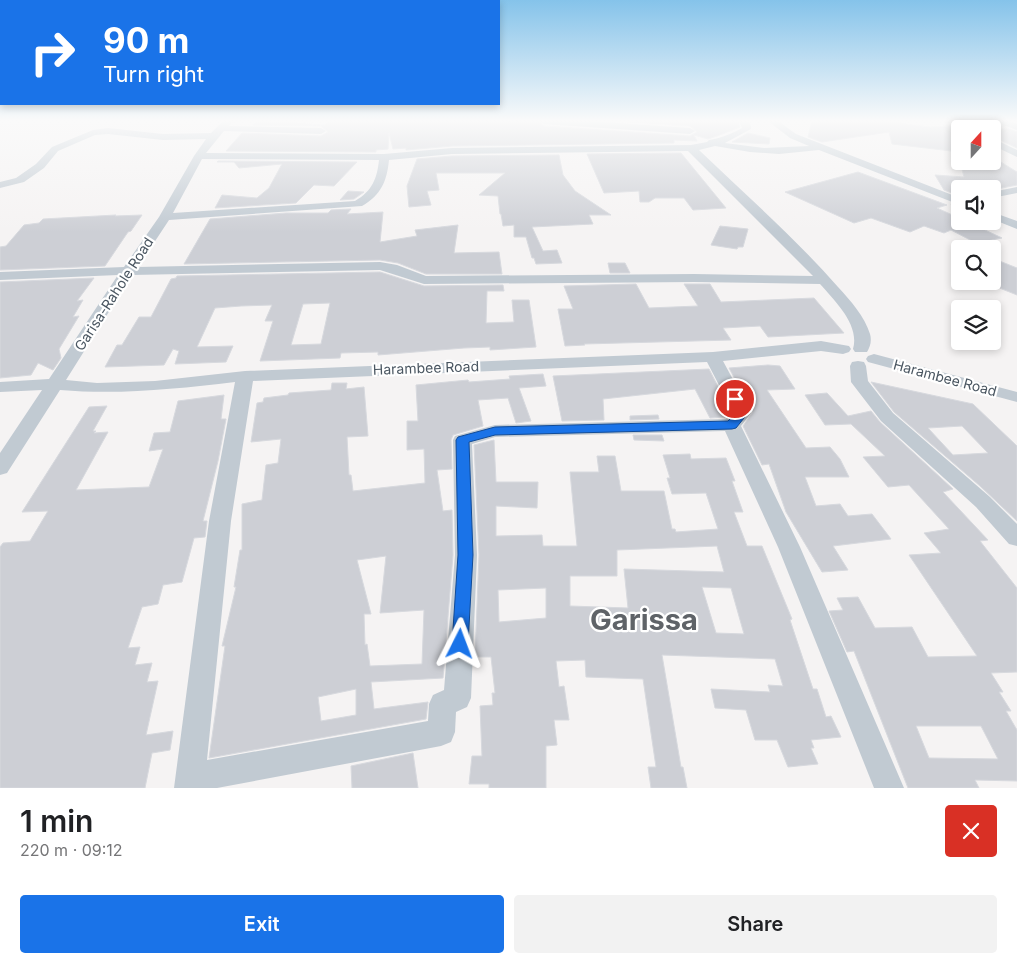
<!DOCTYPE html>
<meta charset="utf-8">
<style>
:root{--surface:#fff;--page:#f2f2f2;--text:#202124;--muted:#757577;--accent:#1a73e8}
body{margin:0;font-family:Inter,sans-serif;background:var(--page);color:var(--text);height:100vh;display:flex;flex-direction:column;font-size:19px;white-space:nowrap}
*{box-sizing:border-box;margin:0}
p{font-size:16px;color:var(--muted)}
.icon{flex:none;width:28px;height:28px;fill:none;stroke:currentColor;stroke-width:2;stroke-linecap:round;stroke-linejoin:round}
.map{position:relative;height:788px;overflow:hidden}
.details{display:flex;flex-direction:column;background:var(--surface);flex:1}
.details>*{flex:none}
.guide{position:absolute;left:0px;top:0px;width:500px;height:105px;box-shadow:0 2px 8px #0003;background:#1a73e8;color:#fff;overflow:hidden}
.needle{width:32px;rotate:21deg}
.tools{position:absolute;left:951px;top:120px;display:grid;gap:10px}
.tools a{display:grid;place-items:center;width:50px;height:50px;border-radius:5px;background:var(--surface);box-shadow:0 2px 8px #0003;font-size:25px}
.pin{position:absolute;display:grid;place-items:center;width:42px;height:42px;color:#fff;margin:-21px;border:2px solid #fff;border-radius:50%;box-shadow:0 1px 5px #0007}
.me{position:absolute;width:55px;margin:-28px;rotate:3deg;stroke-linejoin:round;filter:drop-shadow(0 0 4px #0008)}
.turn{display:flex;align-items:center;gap:18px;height:105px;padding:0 20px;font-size:22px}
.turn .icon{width:65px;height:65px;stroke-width:2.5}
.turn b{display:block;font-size:35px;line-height:42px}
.round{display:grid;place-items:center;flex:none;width:52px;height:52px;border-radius:5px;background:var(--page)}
.overview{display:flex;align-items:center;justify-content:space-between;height:85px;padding:0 20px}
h1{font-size:30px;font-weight:600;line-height:38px}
.primary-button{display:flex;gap:10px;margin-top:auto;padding:10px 20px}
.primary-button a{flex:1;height:58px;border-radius:5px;background:var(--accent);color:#fff;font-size:20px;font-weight:600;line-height:58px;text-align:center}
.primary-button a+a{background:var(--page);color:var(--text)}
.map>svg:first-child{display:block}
.building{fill:#cdcfd5;stroke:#d7d9de;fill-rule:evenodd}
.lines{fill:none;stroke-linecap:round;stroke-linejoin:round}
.minor{fill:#c1cad2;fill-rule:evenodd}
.route{fill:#1a73e8;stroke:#114b97}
.labels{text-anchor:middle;stroke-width:4.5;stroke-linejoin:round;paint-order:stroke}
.street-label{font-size:14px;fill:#4a5661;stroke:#fff}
.near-town-label{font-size:29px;font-weight:bold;fill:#5f6368;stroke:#fff}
</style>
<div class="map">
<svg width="1017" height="788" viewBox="0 0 1017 788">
<rect width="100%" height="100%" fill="#f5f3f3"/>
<path class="building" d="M258 121 325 125 329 121H538L544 126 690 136 697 132 690 126 621 121H733L738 122 740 127 717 136 708 139 694 135 697 141 674 140V143L452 146 406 150V148L393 149 389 133 388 149 376 150V152L226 151 242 133 321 136 328 132 321 126 253 125Z
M812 121H881L930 127 952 126 960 141V152L892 144 889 132 822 142 808 137Z
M992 129H1009L1017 132V148L992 136Z
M748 133 770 138 769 144 732 142Z
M681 153 726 208 693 210 684 198H655L649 202H640L639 191 604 193 587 154Z
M559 155 563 175 575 191 611 215H589L593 224 532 227 543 251 557 250 562 263 536 264 534 258H532L526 237H514V225L503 226 501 214H500L498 196 479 195 505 173H436L439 190 427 191 431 205 409 207 407 186 417 159 452 156Z
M992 159H996L1017 172V185L992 190 960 189V196L944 190 935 175 964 177 960 161H992Z
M218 161 357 162 334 186 314 185 296 203 215 208 222 195 257 198 269 188 282 164 239 168 234 162H217Z
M858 172 947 205 937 208 959 218 951 204 960 207V221H966L1002 238 976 243 951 230 944 233 924 226 910 232 871 218 854 223 785 192Z
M348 191 364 192 354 199 340 200Z
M351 209 347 214 383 212 380 242 417 236 415 230 458 225 454 253 499 252 502 274H426L398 263 380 260 184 264 210 219 286 213H328L331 210Z
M116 215 115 216 142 215 131 231 128 232 105 266 0 270V247L6 246 24 225 39 223 43 219Z
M720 226 748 229 743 247H738L737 249 711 245Z
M992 258 1017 268V295L992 285Z
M608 263H625L630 273H610Z
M380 272 424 286 503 285 504 291H487L486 323 514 322 512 300H529L536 347 490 350V347L464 348 378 355V352L341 353 340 358 260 361 273 321H265L272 305 241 306 215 308 197 347 233 346 226 362 175 364 179 351 173 349 164 365 105 367 117 345H122L139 317H151L171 279 176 278 177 276ZM330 303 321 344 291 345 303 304Z
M94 278 77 301 83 300 73 317 79 316 59 349 61 358 53 370 38 363 31 375 0 378V282Z
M636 284 649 308 698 306 684 284H710L721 302 814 298 844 333 768 337 760 326 723 328 731 340 584 344 585 345 565 346 558 309H573L564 286Z
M768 365 780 366 795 389 767 390 806 448 830 447 840 459 849 477H805L816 506 840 504 848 516 872 514 891 539 833 546 848 570 822 572 786 512 769 464 762 465 743 426 753 412 729 368Z
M709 369 731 412 725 417 710 418 695 389 603 399 604 420 562 421 553 376Z
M543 374 546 386 519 388 531 421 516 423 508 398 478 400 483 426 453 435 451 440 452 469 437 470 443 511 452 510 453 555 443 678 371 682 374 709 428 702 426 719 209 758 225 646H222L236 587H234L240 550H242V504L262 500 266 465 278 463 281 439 251 442 257 403 263 402 264 398 288 395 289 393 331 390 332 383H347L346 389 364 387 368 436 347 437 349 475H351L353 491 425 483 424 449 407 450V421H418L416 385 468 380 469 382 510 379 509 376ZM386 556 380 613 424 610 422 664 370 666 367 644 365 645 364 614H371L357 560ZM356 689V715L321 721 318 697Z
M871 382 973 404 1017 446V521L980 486 894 412ZM962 426 988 453 953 455 928 428Z
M827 393 848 416 871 411 880 422 953 489 943 492 988 540 980 541 1017 588V672L991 673 1003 692H999L1011 711H1006L1017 730V781L975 780 979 788H908L854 651 847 652 829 611 843 610 837 598 858 597 875 628 912 627 928 657 977 656 909 555 941 553 924 533 949 529 909 485 888 487 863 457 885 456 851 424 825 425 805 395ZM916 726H981L998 759 929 758Z
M224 395 221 419H226L218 461 203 521H207L205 537 194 538 182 582 163 585 158 604 142 607 128 648 140 647 135 665 152 663 147 682 158 681 146 735 173 731 170 750 152 753 145 788H0V547L3 543 30 541 48 511 22 512 89 407 107 406 93 431H96L94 433 108 432 76 490 149 487 163 449 149 451 154 433 170 432 178 401Z
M658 415 659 419 630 420V416Z
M633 435H662L664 441 634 440Z
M494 440 496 482H538L537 508 496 506V536L542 535 543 546H577L570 472H599L597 456H615L621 491H664L672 529H675L676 532 718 529 706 493 672 494 667 478H670L663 455 690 454 691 459 726 458 735 481H732L743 512H734L747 546H762L792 619 790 620 813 689H817L826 717 831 716 841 737 811 740 814 748H811L818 764 788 767 777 740H755L746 710 715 708 711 689 770 692 768 685 783 686 775 659 662 655 681 767H683L687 788H651L648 767H656L643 679 586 677 585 660 556 661 559 687 564 686 569 720H554L557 745 546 746V788H489V784H469L472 756H482L480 706 493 705 492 693H495L491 657H475L479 555 474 445ZM717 546 724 572 624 569 628 608 570 606V576H617V550ZM702 587 731 588 744 634 716 633ZM546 588V618L499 622 498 590Z
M413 753 418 788H352L351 766Z"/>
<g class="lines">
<path class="minor" d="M223 121H233L229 126 321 128 326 131 321 134 224 131 206 153 384 154 452 148 691 145 707 142 709 140C721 138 731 134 742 128L739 121H748L751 126V129L725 143 764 148 809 146 790 138 768 121H778L796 134 960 198V205L819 150 779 154 750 152 715 146 699 150C746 195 795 238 838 287 850 300 865 317 870 334 872 341 870 347 867 352H855L853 349C860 325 835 301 820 284L694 282 424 284 380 270 132 275 66 380 97 383 155 381 245 371 713 352 821 341 849 346 851 349 849 352 843 354 821 351 723 361 751 413 741 426 800 547 904 788H874L778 547 725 431 495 437 472 444 477 555 471 698 467 707 456 712 455 732 451 742 441 746 217 788H174L209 521 235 382C176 389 119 395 60 390L7 473 0 475V453L42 390 0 392V382L49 379 118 275 0 280V272L124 267 159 217 194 156 206 139 163 140 108 134 95 135 58 151 44 168 24 182 0 188V182L16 178 36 164 52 147 93 130 108 128 163 134 211 133ZM688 151 813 276 694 274 426 276 397 265 380 262 138 267 169 220 362 206C381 195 387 181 389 160L452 154ZM202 159 379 160C377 179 372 191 355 201L173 213ZM707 362 733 412 726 419 495 425 455 436 453 440 455 555 444 690 433 695 429 704 428 721 207 760 231 521 253 381Z
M540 121H588L690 128 695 131 690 134 544 124Z
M954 121H964L973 129H963Z
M1007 121 1017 124V130L995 122Z
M992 138 1017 150V157L992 145Z
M1017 187V193L992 198V192Z
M992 212 1017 221V229L992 219Z
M874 354 1017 392V402L868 362 866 359 868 356Z
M858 361 864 362 866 366 868 381 893 413 990 497 1017 524V546L1009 544 976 507 881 421 851 382 850 366 852 362Z"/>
</g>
<linearGradient id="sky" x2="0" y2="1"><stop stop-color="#85c3ea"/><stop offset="0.52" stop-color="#fafafa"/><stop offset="1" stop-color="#fafafa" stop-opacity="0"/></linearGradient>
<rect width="1017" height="232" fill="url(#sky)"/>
<path class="route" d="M735 396 739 397 748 413 736 428 732 429 495 435 469 442 473 555 468 644 466 649 460 651 454 649 452 644 458 555 456 440 458 437 495 427 728 421 736 413 729 399Z"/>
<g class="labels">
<g class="street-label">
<text transform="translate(114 294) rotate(-57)" y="5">Garisa-Rahole Road</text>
<text transform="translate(426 368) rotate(-2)" y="5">Harambee Road</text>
<text transform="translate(945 378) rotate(15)" y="5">Harambee Road</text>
</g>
<g class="near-town-label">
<text x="644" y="630">Garissa</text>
</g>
</g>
</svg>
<div class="tools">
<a><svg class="needle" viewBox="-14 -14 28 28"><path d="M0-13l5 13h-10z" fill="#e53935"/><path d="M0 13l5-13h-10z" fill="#757577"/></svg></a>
<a><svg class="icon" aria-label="sound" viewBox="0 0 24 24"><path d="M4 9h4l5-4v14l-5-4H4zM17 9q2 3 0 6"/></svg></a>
<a><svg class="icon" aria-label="search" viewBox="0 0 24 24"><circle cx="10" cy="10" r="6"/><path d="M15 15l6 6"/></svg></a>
<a><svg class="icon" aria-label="layers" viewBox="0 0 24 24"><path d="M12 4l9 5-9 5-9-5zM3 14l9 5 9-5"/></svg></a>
</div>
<div class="pin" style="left:735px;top:399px;background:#d93025"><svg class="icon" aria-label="arrive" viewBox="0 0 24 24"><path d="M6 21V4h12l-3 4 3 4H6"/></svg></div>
<svg class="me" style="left:460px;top:644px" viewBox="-20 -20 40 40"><path d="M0-17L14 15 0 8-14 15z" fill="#1a73e8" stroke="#fff" stroke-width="4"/></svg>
<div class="guide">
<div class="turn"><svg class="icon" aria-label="right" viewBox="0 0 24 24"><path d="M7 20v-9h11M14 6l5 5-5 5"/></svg><div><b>90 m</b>Turn right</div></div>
</div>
</div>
<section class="details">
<div class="overview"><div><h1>1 min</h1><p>220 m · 09:12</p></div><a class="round" style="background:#d93025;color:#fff"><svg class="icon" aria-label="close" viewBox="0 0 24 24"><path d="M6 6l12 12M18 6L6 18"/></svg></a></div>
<div class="primary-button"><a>Exit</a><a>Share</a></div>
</section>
